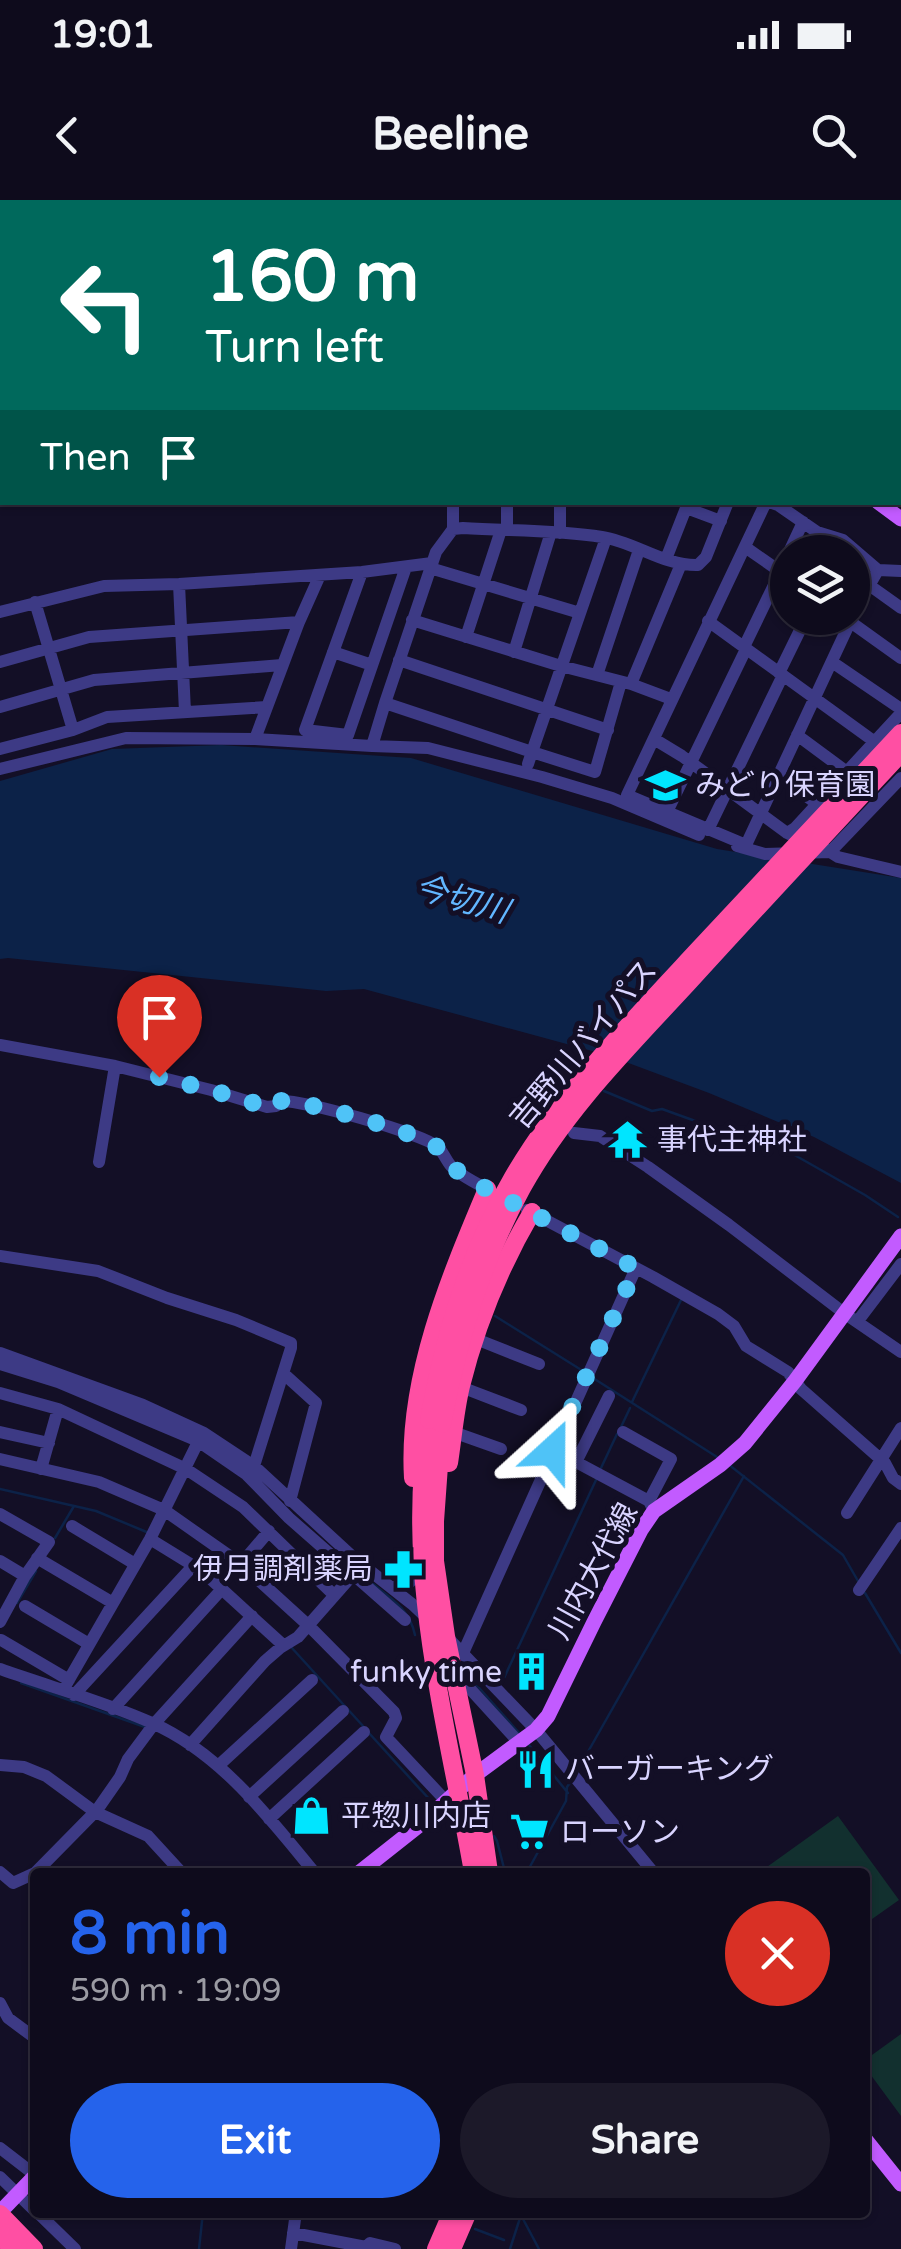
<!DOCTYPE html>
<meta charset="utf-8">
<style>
:root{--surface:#0e0b1c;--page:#1c1929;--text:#f1f3f6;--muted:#9b9ba3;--line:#2e2b3b;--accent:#2563eb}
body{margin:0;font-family:"Varela Round","Noto Sans JP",sans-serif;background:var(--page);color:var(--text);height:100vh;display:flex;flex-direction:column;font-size:38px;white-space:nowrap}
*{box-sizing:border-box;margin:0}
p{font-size:32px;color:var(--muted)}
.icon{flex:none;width:55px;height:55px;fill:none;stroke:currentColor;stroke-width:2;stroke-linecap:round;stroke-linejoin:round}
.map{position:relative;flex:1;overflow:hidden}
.details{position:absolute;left:30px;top:1668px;width:840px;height:350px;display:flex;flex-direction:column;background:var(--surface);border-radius:10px;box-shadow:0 2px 8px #0004,0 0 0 2px var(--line)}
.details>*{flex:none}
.top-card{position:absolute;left:0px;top:0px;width:902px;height:305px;box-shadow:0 2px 8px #0004,0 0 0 2px var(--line);background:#00695c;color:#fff;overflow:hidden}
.buttons{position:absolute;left:770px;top:335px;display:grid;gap:20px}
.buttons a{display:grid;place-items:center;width:100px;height:100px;border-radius:50%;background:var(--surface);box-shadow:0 2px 8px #0004,0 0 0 2px var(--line);font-size:50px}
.pin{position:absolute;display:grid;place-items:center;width:85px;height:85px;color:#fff;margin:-102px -42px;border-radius:50% 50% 50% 0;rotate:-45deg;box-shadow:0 0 10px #0007}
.pin .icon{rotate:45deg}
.me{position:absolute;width:110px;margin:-55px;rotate:24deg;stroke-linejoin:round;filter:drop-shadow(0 0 8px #0008)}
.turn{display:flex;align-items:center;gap:35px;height:210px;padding:0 40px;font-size:45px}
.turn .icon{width:130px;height:130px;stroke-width:2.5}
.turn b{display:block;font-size:70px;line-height:85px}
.then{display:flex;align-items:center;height:95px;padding:0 40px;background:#0003;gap:20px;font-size:38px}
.round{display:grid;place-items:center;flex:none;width:105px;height:105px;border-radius:52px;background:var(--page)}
.headline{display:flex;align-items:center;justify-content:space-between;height:170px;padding:0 40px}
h1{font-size:60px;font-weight:700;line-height:75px;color:var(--accent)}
.primary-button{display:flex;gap:20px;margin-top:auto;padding:20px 40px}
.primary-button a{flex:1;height:115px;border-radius:60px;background:var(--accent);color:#fff;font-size:40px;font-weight:700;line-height:115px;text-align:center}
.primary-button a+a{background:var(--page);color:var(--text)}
.status{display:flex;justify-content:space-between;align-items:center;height:70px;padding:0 50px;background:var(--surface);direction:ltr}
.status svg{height:28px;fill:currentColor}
header{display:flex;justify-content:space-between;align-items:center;height:130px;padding:0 40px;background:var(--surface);font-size:45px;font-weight:700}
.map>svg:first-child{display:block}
.green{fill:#12302f}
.water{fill:#0c2248}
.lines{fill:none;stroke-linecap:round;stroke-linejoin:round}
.stream{stroke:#0c2248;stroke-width:2.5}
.river{stroke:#0c2248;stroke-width:15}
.minor{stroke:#3d3a85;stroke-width:12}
.major{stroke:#c25bff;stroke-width:15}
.highway{stroke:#ff4fa3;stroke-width:18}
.highway-bridge{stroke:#ff4fa3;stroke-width:18}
.route{stroke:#4fc3f7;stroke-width:18;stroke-dasharray:0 32.4}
.labels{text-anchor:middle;stroke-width:10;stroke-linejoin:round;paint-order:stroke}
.poi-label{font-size:30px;fill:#d9d4ff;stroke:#130f26;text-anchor:start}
.street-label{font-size:30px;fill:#d9d4ff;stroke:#130f26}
.water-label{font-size:32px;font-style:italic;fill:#62b6ff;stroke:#130f26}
</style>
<div class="status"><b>19:01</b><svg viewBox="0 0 49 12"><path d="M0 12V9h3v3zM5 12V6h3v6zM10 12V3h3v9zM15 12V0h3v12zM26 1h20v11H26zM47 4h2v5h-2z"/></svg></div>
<header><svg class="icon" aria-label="back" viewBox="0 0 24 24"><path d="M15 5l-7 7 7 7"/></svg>Beeline<svg class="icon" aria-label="search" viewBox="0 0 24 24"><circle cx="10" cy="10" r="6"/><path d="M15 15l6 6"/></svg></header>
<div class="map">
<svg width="901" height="2049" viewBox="0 0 901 2049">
<rect width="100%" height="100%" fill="#130f26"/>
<path class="green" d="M838 1616 899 1700 865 1724V1672H760Z
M901 1834V1916L865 1867V1860Z"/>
<path class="water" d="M221 545 411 558 717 649 901 678V983L814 937 709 893 607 855 364 789 326 791 8 758 0 759V581L112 549Z"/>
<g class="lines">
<path class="stream" d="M604 891 652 911 662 909 712 927 731 929 791 953 865 995 898 1017
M495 1116 583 1171
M593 1178 717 1257
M632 1202 681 1100
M621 1227 630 1208
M728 1264 843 1355 858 1381
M601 1268 617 1234
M0 1289 96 1311 149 1333
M55 1338 74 1306
M373 1384C392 1399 410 1410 415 1435
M865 1393 901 1453
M17 1403 36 1371
M291 1447 363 1526
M465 1472 520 1534
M504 1478 596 1280
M21 1483 145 1527
M368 1532 431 1601
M529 1545 568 1593
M576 1573 744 1276
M494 1636 497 1641 505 1672
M527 1672 566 1601 567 1587 572 1580
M475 2029 504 2040
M199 2049 203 2012
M510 2049 520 2018 523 2019 539 2049"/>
<path class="river" d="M85 2 86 0"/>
<path class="minor" d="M354 0 357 2
M443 0 450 2
M695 0 698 2
M815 0 818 2
M241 2 243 0
M306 2 307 0
M385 2 387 0
M565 2 567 0
M658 2 660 0
M733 2 734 0
M900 72 901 73
M900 160 901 161
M900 254 901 253
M0 298 2 290
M766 302 627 595 746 645 852 418
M769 302 778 305 817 332 843 340 878 370 901 371
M453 329V302
M507 330V302
M560 333V302
M606 338 532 552 385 503 436 352 453 329 463 328C509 331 556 330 602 337 635 342 664 366 698 365L706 357 728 302
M745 347 788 377
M789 352 803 322
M666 359 686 308 721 321
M430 368 580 413
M362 372 305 530 348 535 406 367
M179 384 185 512
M869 385 901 408
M35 402 73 530
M0 412 104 386 179 384 362 372 432 363
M852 416 878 370
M845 418 901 458
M412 420 561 466 631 484 671 499
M708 421 875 542 894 552
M466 437 501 330
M744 447 788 356
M333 452 372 465
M514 452 551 332
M399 460 608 530
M0 462 89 437 299 422
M832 462 901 509
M779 473 806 418
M597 475 639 350
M631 484 681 364
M0 507 94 480 282 465
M797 535 847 572
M255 539 372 546 385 503
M654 539 682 556 787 633 805 642
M372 546 428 548 542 577 612 598 699 635
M0 549 73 530 107 517 267 507
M528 564 532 552 595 572 621 482
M0 569 126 538 255 539 299 422 320 375
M778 575 817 604
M667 612 746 449
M708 630 783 475
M787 633 795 628 901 513
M737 646 765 654 830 652 838 657 901 672
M824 648 830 652 901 578
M0 845 115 866 211 890 267 907 276 906 279 901C301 899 421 933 438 947 443 952 446 960 451 966 462 977 478 984 491 991
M574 933 600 936 648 967 729 1025 844 1113 901 1152
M99 962 115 866
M527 1010 653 1077 718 1114 734 1126 746 1146 788 1172 801 1189 885 1263 893 1278 901 1284
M0 1056 98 1071 167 1098 236 1120 291 1143V1148L254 1266
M857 1122 901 1064
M476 1139 539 1164
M0 1153 143 1205 204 1233 254 1266 355 1359 412 1404 429 1420
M0 1164 58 1182 198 1241 246 1274 289 1318 405 1420
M284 1174 316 1203 290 1301
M461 1187 521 1210
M0 1193 58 1209 186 1269 243 1307 334 1395
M609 1196 576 1262 649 1301 654 1311
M0 1232 49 1243
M453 1232 501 1249
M623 1232 671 1259 649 1301
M0 1259 99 1282 164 1310 241 1364
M41 1269 58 1209
M847 1313 901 1228
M0 1314 49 1342 25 1376 0 1422
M72 1326 135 1364
M269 1331 241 1364 309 1426 394 1512 396 1518 386 1537 446 1601
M150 1339 202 1371 283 1445
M37 1358 113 1403
M0 1361 25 1376
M392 1388 410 1382 422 1369
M859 1390 901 1328
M25 1406 89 1444
M447 1437 536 1530 653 1672
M1 1440 69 1480
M463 1453 636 1068
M0 1469C50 1487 103 1501 152 1523 220 1553 268 1616 314 1672
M462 1480 514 1537
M63 1490 150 1339 200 1238
M74 1495 193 1366
M113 1509 222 1389
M190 1545 265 1461 280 1448 298 1437 357 1370
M0 1565 24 1567 46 1576 95 1612 148 1636 181 1672
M218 1566 312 1480
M249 1597 343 1511
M269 1619 364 1532
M0 1672 13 1683 35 1673
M36 1672 97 1610 120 1577 128 1559 154 1524 252 1416
M0 1803 8 1818 35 1838
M0 1948 35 1975
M0 1977 35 2011
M37 2012 75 2049
M293 2033 366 2047 370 2043 395 2049
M291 2049 296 2012"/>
<path class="major" d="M0 57H2
M878 302 901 319
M360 1672 422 1623 475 1575 536 1530 548 1516 594 1422 641 1330 654 1311 720 1265 745 1243 795 1181 901 1036
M865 1939 901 1984
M6 2006 35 1976"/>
<path class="highway" d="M429 1220C403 1372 447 1523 473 1672
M442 1224 435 1321V1361L446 1436 475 1575 489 1672
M449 1263C453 1237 455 1211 461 1186 476 1126 501 1065 532 1012
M413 1278C407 1179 449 1079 487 989
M0 2014 34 2049
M0 2036 13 2049
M436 2049 452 2012
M452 2049 468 2012"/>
<path class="highway-bridge" d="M429 1220C444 1135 469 1052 513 977 563 892 632 821 699 749 766 677 834 605 901 533
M442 1224C458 1141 481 1063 522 988 565 910 629 847 689 782 759 705 830 629 901 553"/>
</g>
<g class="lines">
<path class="route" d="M159 877 211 890 267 907 276 906 279 901C301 899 420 933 437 947 443 951 446 960 451 966 457 971 464 975 470 980L636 1068 552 1251"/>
</g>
<defs>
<symbol id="school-bare" viewBox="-9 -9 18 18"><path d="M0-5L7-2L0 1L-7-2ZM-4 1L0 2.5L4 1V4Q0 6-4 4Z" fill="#00e5ff" stroke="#130f26" stroke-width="2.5" paint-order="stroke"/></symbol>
<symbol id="temple-bare" viewBox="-9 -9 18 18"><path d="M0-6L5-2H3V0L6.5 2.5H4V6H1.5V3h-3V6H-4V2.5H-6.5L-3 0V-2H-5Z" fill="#00e5ff" stroke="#130f26" stroke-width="2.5" paint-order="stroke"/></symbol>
<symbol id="pharmacy-bare" viewBox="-9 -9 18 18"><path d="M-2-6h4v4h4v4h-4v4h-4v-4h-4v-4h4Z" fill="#00e5ff" stroke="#130f26" stroke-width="2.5" paint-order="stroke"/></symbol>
<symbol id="building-bare" viewBox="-9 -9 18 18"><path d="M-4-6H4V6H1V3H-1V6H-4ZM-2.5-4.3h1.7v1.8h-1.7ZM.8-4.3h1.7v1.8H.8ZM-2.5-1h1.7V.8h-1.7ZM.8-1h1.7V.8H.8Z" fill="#00e5ff" stroke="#130f26" stroke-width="2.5" paint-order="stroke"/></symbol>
<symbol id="restaurant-bare" viewBox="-9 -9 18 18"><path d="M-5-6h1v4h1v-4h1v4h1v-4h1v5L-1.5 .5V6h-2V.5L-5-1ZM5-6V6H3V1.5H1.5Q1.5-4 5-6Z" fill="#00e5ff" stroke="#130f26" stroke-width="2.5" paint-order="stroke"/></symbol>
<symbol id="shop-bare" viewBox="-9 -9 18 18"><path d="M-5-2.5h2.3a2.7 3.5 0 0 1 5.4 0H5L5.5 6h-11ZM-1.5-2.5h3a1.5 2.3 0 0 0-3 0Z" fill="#00e5ff" stroke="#130f26" stroke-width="2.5" paint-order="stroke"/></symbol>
<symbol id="supermarket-bare" viewBox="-9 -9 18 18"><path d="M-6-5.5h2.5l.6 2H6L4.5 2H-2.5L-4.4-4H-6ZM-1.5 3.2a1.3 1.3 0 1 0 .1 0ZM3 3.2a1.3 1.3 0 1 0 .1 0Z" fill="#00e5ff" stroke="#130f26" stroke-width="2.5" paint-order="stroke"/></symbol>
</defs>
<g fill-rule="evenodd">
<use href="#school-bare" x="638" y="558" width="55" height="55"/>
<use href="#temple-bare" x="600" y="912" width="55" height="55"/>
<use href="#pharmacy-bare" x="376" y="1342" width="55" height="55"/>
<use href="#building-bare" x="504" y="1444" width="55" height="55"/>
<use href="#restaurant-bare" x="508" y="1542" width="55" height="55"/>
<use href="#shop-bare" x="284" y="1588" width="55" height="55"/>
<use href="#supermarket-bare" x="502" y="1604" width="55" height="55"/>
</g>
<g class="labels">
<g class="poi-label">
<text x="695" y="595">みどり保育園</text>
<text x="657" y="950">事代主神社</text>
<text x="373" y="1379" text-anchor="end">伊月調剤薬局</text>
<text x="502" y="1482" text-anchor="end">funky time</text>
<text x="565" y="1579">バーガーキング</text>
<text x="341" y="1626">平惣川内店</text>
<text x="560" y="1642">ローソン</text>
</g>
<g class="street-label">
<text transform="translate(583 844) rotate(-50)" y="10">吉野川バイパス</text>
<text transform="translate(593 1371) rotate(-61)" y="10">川内大代線</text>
</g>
<g class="water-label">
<text transform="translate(462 699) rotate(16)" y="11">今切川</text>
</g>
</g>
</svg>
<div class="buttons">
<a><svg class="icon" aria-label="layers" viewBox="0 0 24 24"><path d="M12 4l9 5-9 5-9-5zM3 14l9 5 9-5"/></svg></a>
</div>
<div class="pin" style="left:159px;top:877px;background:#d93025"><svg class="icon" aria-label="arrive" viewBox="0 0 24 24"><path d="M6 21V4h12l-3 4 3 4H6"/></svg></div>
<svg class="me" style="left:552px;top:1251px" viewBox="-20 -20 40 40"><path d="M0-17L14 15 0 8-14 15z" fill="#4fc3f7" stroke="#fff" stroke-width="4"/></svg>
<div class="top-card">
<div class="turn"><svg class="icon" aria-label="left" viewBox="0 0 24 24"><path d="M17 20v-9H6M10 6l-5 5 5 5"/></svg><div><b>160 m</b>Turn left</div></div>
<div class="then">Then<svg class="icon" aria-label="arrive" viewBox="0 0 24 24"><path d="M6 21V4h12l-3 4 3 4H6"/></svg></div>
</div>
<section class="details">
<div class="headline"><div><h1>8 min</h1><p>590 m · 19:09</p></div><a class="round" style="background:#d93025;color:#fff"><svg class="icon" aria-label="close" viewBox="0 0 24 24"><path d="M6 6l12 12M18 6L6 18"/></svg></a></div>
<div class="primary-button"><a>Exit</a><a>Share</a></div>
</section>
</div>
